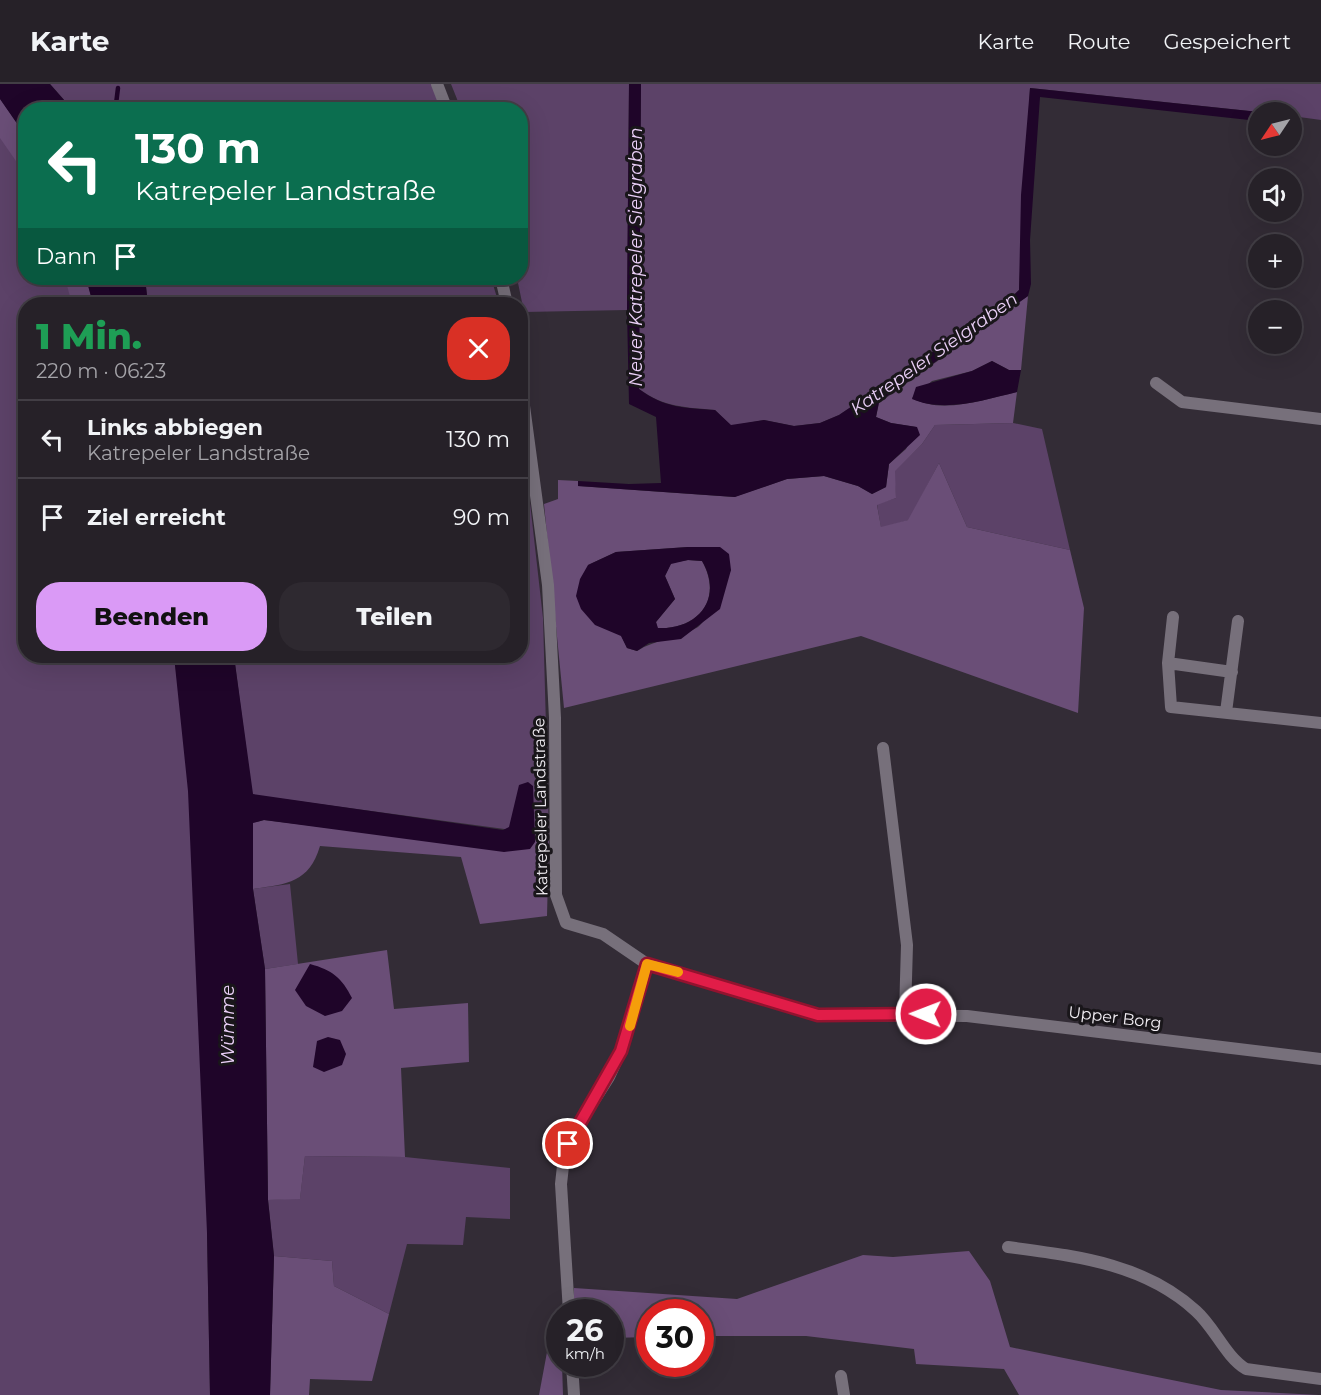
<!DOCTYPE html>
<html lang="de">
<meta charset="utf-8">
<style>
:root{--surface:#262128;--page:#2e2930;--text:#f1f3f6;--muted:#a4a3a8;--line:#423e45;--accent:#da9af6}
body{margin:0;font-family:Montserrat,sans-serif;background:var(--page);color:var(--text);height:100vh;display:flex;flex-direction:column;font-size:22px;white-space:nowrap}
*{box-sizing:border-box;margin:0}
p{font-size:20px;color:var(--muted)}
.icon{flex:none;width:33px;height:33px;fill:none;stroke:currentColor;stroke-width:2;stroke-linecap:round;stroke-linejoin:round}
.map{position:relative;flex:1;overflow:hidden}
.panel{position:absolute;left:18px;top:213px;width:510px;height:366px;display:flex;flex-direction:column;background:var(--surface);border-radius:24px;box-shadow:0 6px 24px #0002,0 0 0 2px var(--line)}
.panel>*{flex:none}
.hud{position:absolute;left:18px;top:18px;width:510px;height:183px;border-radius:24px;box-shadow:0 6px 24px #0002,0 0 0 2px var(--line);background:#0b6e4f;color:#fff;overflow:hidden}
.needle{width:39px;rotate:235deg}
.tools{position:absolute;left:1248px;top:18px;display:grid;gap:12px}
.tools a{display:grid;place-items:center;width:54px;height:54px;border-radius:50%;background:var(--surface);box-shadow:0 6px 24px #0002,0 0 0 2px var(--line);font-size:30px}
.speed{position:absolute;left:546px;top:1215px;display:flex;gap:12px;font-size:30px;font-weight:700;text-align:center}
.speed>*{display:grid;place-content:center;width:78px;height:78px;border-radius:50%;background:var(--surface);box-shadow:0 6px 24px #0002,0 0 0 2px var(--line);line-height:1}
.speed small{font-size:15px;font-weight:400}
.speed .limit{border:9px solid #d22;background:#fff;color:#111}
.pin{position:absolute;display:grid;place-items:center;width:51px;height:51px;color:#fff;margin:-26px;border:3px solid #fff;border-radius:50%;box-shadow:0 2px 6px #0007}
.me{position:absolute;width:66px;margin:-33px;rotate:271deg;stroke-linejoin:round;filter:drop-shadow(0 0 4px #0008)}
.turn{display:flex;align-items:center;gap:21px;height:126px;padding:0 18px;font-size:27px}
.turn .icon{width:78px;height:78px;stroke-width:2.5}
.turn b{display:block;font-size:42px;line-height:51px}
.then{display:flex;align-items:center;height:57px;padding:0 18px;background:#0003;gap:12px;font-size:22px}
.round{display:grid;place-items:center;flex:none;width:63px;height:63px;border-radius:24px;background:var(--page)}
.overview{display:flex;align-items:center;justify-content:space-between;height:102px;padding:0 18px}
h1{font-size:36px;font-weight:800;line-height:45px;color:#1e9e55}
.action{display:flex;gap:12px;margin-top:auto;padding:12px 18px}
.action a{flex:1;height:69px;border-radius:24px;background:var(--accent);color:#111;font-size:24px;font-weight:800;line-height:69px;text-align:center}
.action a+a{background:var(--page);color:var(--text)}
ul{padding:0;list-style:none}
li{display:flex;align-items:center;gap:18px;height:78px;padding:0 18px;border-top:2px solid var(--line)}
li div{flex:1}
li b{display:block;font-size:22px}
li em{font-style:normal}
header{display:flex;align-items:center;gap:36px;box-sizing:border-box;height:84px;padding:0 30px;background:var(--surface);border-bottom:2px solid var(--line)}
header strong{font-size:28px}
nav{display:flex;gap:33px;margin-inline-start:auto;font-size:21px}
.map>svg:first-child{display:block}
.green{fill:#5c4268}
.forest{fill:#6a4e77;fill-rule:evenodd}
.water{fill:#1f0529;fill-rule:evenodd}
.lines{fill:none;stroke-linecap:round;stroke-linejoin:round}
.stream{stroke:#1f0529;stroke-width:4.5}
.street{stroke:#77707b;stroke-width:12}
.route-casing{stroke:#92132f;stroke-width:15}
.route{stroke:#e11d48;stroke-width:10}
.slow{stroke:#f59e0b;stroke-width:10}
.labels{text-anchor:middle;stroke-width:6;stroke-linejoin:round;paint-order:stroke}
.street-label{font-size:16px;fill:#f2eef4;stroke:#19161a}
.water-label{font-size:18px;font-style:italic;fill:#ebd0f8;stroke:#19161a}
</style>
<header>
<strong>Karte</strong>
<nav><a>Karte</a><a>Route</a><a>Gespeichert</a></nav>
</header>
<div class="map">
<svg width="1321" height="1311" viewBox="0 0 1321 1311">
<rect width="100%" height="100%" fill="#332c36"/>
<path class="green" d="M50 0H432L440 25H72Z
M451 0H629L627 226 524 228 517 194H520V26L461 25Z
M641 0H1321V36L1292 32V28H1259L1030 4 1019 206 1004 220 839 331 820 339 794 342 764 336 731 342 715 326C686 323 665 324 639 305Z
M0 15 25 51 26 194H86L93 220H26V572H174L182 631 252 710 234 572H520L521 339 543 534 549 751 260 712 207 1149 210 1311H0Z
M145 194H491L499 220H148Z
M1013 339 1042 345 1070 466 967 443 939 379 909 436 881 444 877 420 896 414 894 387 922 360 935 341Z
M290 800 298 880 265 885 253 805Z
M305 1072 405 1073 510 1084V1135L466 1133 463 1161 407 1160 389 1230 334 1202 332 1177 274 1172 268 1116 300 1114Z"/>
<path class="forest" d="M0 15 25 51V90L0 54Z
M65 194H86L93 220H72Z
M1028 212 1021 286H1009L992 277 972 287 932 297 912 314C942 331 986 315 1017 308L1013 339 935 341 922 360 895 387 896 414 877 421 881 443 908 436 939 379 967 443 1070 466 1084 524 1078 629 861 552 564 624 544 420 558 415V396L578 397V402L734 413 787 395 824 392 858 402 872 410 886 403 889 380 906 365 916 343 891 339 876 333 879 319ZM688 463 731 486C724 498 708 536 698 543 679 555 655 555 637 567L627 564 588 481 616 468Z
M688 476 702 477C723 515 699 546 657 544L656 538 675 515 665 492 671 479Z
M264 736 347 746 535 758V749L549 751 547 832 480 840 461 773 320 762C309 799 287 800 253 805V739Z
M387 866 394 925 468 919 469 978 401 984 405 1073 305 1072 300 1115 268 1116 265 885Z
M969 1167 990 1197 1010 1263 1221 1306 1319 1311H1019L1004 1285 916 1280 914 1265 806 1252H701L700 1228H650L649 1253 611 1254 610 1228H574V1204L737 1215 863 1171 893 1173Z
M274 1172 332 1177 334 1202 389 1230 372 1297 310 1295 309 1311H270Z
M553 1236 559 1238 560 1280H562L563 1311H539Z"/>
<path class="water" d="M0 0H50L72 25 26 26 25 51 0 15Z
M629 0H641L639 305C664 324 686 324 715 326L731 341 764 336 794 342 820 339 839 331 1004 220 1019 206 1021 111 1030 4 1259 28 1258 37 1040 13 1030 156 1031 200 1028 212 879 318 876 333 891 339 917 343 920 351 889 380 886 403 872 410 858 402 824 392 787 395 735 413 578 402V397L629 400 661 399 656 333 629 320 627 226Z
M86 194H145L148 220H93Z
M992 277 1009 286H1021L1017 308C984 316 944 329 912 315L916 303 972 287Z
M688 463H720L729 470 731 486 720 525 681 555 649 559 637 567 627 564 621 552 595 541 581 525 576 512 580 495 588 481 616 468ZM688 476 702 477C724 514 698 546 658 544L656 538 675 515 665 492 671 480Z
M174 572H234L253 710 503 746 509 743 519 701 528 698 533 702 535 758 530 765 504 768 264 736 253 739V805L265 885 268 1116 274 1172 270 1311H210L207 1149 188 707Z
M310 880C332 886 342 894 352 914L342 927 325 932 306 922 295 906Z
M328 953 340 956 346 970 342 981 324 988 313 983 317 957Z"/>
<g class="lines">
<path class="stream" d="M116 20 118 4"/>
<path class="street" d="M437 0 447 26
M501 194 507 220
M520 292 548 501 555 634 556 811 566 839 603 850 647 880 818 931 967 932 1321 975
M1156 299 1182 318 1321 335
M1173 533 1168 579 1171 623 1321 639
M1168 579 1232 588
M1226 628 1238 537
M883 664 907 861 905 929
M1008 1163C1075 1172 1144 1179 1196 1227 1215 1244 1225 1272 1246 1285L1321 1295
M569 1228 561 1100 564 1073 574 1048 609 993 621 967 647 880
M572 1280 574 1311
M841 1292 844 1311"/>
</g>
<g class="lines">
<defs>
<path id="route" d="M568 1060 621 967 647 880 818 931 926 930"/>
</defs>
<use href="#route" class="route-casing"/>
<use href="#route" class="route"/>
<path class="slow" d="M630 942 647 880 678 888"/>
</g>
<g class="labels">
<g class="street-label">
<text transform="translate(540 723) rotate(-91)" y="6">Katrepeler Landstraße</text>
<text transform="translate(1115 933) rotate(7)" y="6">Upper Borg</text>
</g>
<g class="water-label">
<text transform="translate(636 173) rotate(-90)" y="6">Neuer Katrepeler Sielgraben</text>
<text transform="translate(934 270) rotate(-35)" y="6">Katrepeler Sielgraben</text>
<text transform="translate(228 941) rotate(-90)" y="6">Wümme</text>
</g>
</g>
</svg>
<div class="tools">
<a><svg class="needle" viewBox="-14 -14 28 28"><path d="M0-13l5 13h-10z" fill="#e53935"/><path d="M0 13l5-13h-10z" fill="#a4a3a8"/></svg></a>
<a><svg class="icon" aria-label="sound" viewBox="0 0 24 24"><path d="M4 9h4l5-4v14l-5-4H4zM17 9q2 3 0 6"/></svg></a>
<a>+</a>
<a>−</a>
</div>
<div class="speed"><div>26<small>km/h</small></div><div class="limit">30</div></div>
<div class="pin" style="left:568px;top:1060px;background:#d93025"><svg class="icon" aria-label="arrive" viewBox="0 0 24 24"><path d="M6 21V4h12l-3 4 3 4H6"/></svg></div>
<svg class="me" style="left:926px;top:930px" viewBox="-20 -20 40 40"><circle r="17" fill="#e11d48" stroke="#fff" stroke-width="3"/><path d="M0-11L8 9 0 5-8 9z" fill="#fff"/></svg>
<div class="hud">
<div class="turn"><svg class="icon" aria-label="left" viewBox="0 0 24 24"><path d="M17 20v-9H6M10 6l-5 5 5 5"/></svg><div><b>130 m</b>Katrepeler Landstraße</div></div>
<div class="then">Dann<svg class="icon" aria-label="arrive" viewBox="0 0 24 24"><path d="M6 21V4h12l-3 4 3 4H6"/></svg></div>
</div>
<section class="panel">
<div class="overview"><div><h1>1 Min.</h1><p>220 m · 06:23</p></div><a class="round" style="background:#d93025;color:#fff"><svg class="icon" aria-label="close" viewBox="0 0 24 24"><path d="M6 6l12 12M18 6L6 18"/></svg></a></div>
<ul>
<li><svg class="icon" aria-label="left" viewBox="0 0 24 24"><path d="M17 20v-9H6M10 6l-5 5 5 5"/></svg><div><b>Links abbiegen</b><p>Katrepeler Landstraße</p></div><em>130 m</em></li>
<li><svg class="icon" aria-label="arrive" viewBox="0 0 24 24"><path d="M6 21V4h12l-3 4 3 4H6"/></svg><div><b>Ziel erreicht</b></div><em>90 m</em></li>
</ul>
<div class="action"><a>Beenden</a><a>Teilen</a></div>
</section>
</div>
